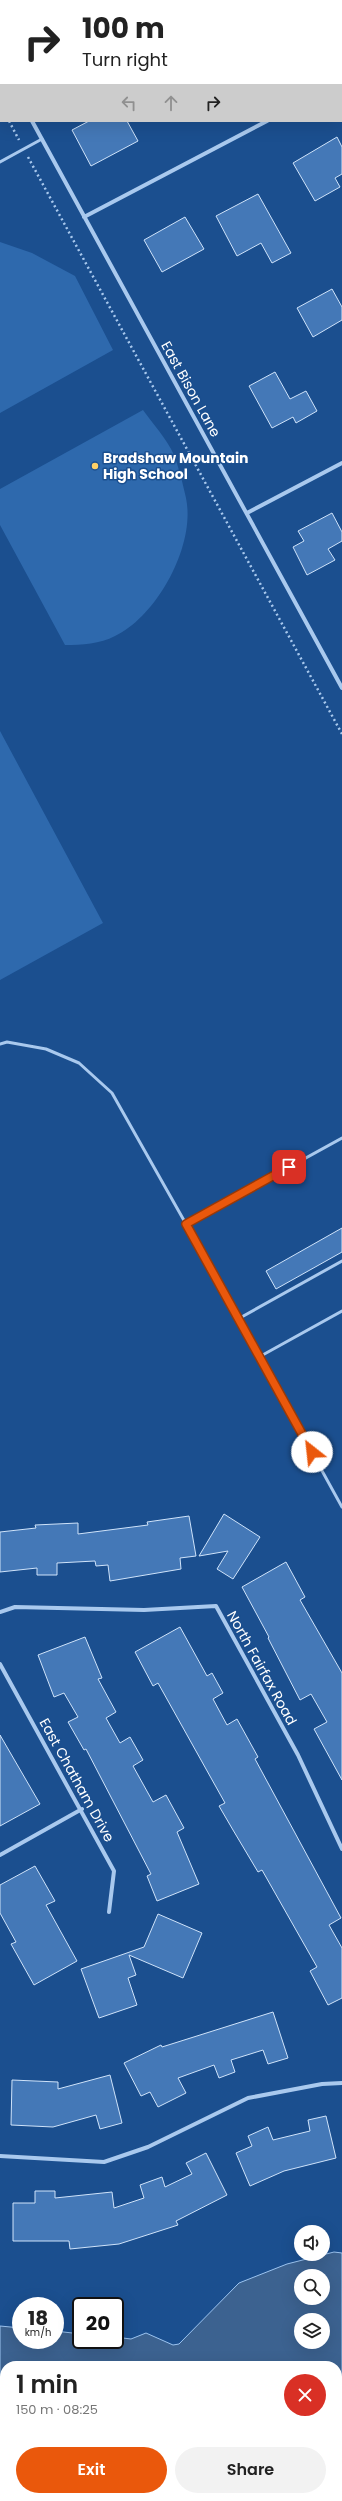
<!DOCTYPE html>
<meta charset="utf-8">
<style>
:root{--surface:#fff;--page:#f2f2f2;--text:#222;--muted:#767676;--accent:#ea580c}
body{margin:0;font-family:Poppins,sans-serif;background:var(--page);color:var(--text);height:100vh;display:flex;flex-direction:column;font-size:15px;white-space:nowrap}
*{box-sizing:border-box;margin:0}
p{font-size:13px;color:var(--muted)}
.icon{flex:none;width:22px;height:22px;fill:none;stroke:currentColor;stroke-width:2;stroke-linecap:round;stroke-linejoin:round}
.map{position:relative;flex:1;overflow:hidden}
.sheet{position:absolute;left:0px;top:2361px;width:342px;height:140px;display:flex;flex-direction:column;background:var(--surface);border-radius:16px 16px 0 0;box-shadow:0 4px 16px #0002}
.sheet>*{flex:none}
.banner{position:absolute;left:0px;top:0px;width:342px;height:122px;box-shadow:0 4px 16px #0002;background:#fff;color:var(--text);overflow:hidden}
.buttons{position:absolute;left:294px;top:2225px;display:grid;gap:8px}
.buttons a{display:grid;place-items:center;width:36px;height:36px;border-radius:50%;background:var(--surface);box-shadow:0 4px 16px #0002;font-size:20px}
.speed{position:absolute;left:12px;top:2297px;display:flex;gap:8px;font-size:20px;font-weight:700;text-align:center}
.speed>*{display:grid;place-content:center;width:52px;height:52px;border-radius:50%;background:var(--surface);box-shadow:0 4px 16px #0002;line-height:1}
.speed small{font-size:10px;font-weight:400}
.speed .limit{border:2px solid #111;border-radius:6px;background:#fff;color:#111}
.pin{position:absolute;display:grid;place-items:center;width:34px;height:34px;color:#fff;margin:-17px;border-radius:8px;box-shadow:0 2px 6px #0006}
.me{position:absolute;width:44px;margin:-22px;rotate:331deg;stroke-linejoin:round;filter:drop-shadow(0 0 3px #0008)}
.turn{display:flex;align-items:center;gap:14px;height:84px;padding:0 16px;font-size:18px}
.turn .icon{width:52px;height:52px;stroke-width:2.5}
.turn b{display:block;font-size:28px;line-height:34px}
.lanes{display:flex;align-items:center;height:38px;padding:0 16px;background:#0003;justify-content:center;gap:20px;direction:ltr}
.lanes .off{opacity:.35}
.round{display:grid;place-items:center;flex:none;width:42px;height:42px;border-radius:21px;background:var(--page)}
.summary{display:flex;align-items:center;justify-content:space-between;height:68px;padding:0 16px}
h1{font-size:24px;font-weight:600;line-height:30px}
.button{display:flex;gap:8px;margin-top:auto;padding:8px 16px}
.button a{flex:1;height:46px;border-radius:24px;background:var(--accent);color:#fff;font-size:16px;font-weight:600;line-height:46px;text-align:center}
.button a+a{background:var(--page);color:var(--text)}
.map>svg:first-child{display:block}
.green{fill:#2e69ad}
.water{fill:#3c6290;stroke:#9cc4f0;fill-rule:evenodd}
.building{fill:#4478b7;stroke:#cfe3fa}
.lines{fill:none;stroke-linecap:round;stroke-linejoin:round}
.path{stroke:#a9c9ee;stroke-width:2.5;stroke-dasharray:2 3;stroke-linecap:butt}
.lane{stroke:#a9c9ee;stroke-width:3}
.street{stroke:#a9c9ee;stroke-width:4}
.route-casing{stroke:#983908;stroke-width:10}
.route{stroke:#ea580c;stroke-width:7}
.poi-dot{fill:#ffd166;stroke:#1b4f8f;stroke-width:1.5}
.labels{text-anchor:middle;stroke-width:3;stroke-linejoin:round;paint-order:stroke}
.street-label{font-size:14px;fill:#fff;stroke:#1b4f8f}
.poi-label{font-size:14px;font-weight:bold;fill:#fff;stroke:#1b4f8f;text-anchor:start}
</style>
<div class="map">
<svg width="342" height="2501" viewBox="0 0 342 2501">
<rect width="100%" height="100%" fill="#1b4f8f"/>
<path class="green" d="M0 242 32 253 75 276 113 350 0 413Z
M143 410C153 424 167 439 174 455 179 468 183 485 186 498 196 545 157 616 115 636 100 644 82 645 65 645L0 525V489Z
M0 731 103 923 0 980Z"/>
<path class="water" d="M334 2252 342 2253V2486L337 2489V2366H5V2496H12L8 2498 0 2496V2326L21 2328V2340H55V2331L81 2334V2340H115V2337L131 2339 146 2333 173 2345 179 2344 239 2283 287 2264ZM301 2276H323V2298H301ZM301 2320H323V2342H301Z
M232 2496H327L322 2501H234Z"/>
<path class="building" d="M89 121H127L138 141 91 166 72 130Z
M337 137 342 147V174L335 178 340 187 315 201 293 163Z
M258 194 291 253 272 263 261 243 237 256 216 216Z
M185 217 204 249 162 272 144 240Z
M332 289 342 307V320L313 337 297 308Z
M275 372 290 399 306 391 317 411 296 423 293 417 272 428 249 386Z
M332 513 342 532V541L328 549 335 560 307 575 293 547 304 541 298 531Z
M342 1228V1252L276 1289 266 1271Z
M224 1514 260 1537 233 1579 217 1569 228 1551 199 1556Z
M189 1516 196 1556 180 1558 181 1569 110 1581 108 1565 96 1566 95 1561 57 1563V1575H37V1568L0 1572V1532L36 1528 35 1525 78 1523V1534L148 1525 147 1522Z
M286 1562 305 1597 300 1600 342 1673V1780L314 1729 327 1722 311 1694 300 1700 268 1638 269 1637 242 1587Z
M180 1627 207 1676 212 1673 223 1693 213 1699 227 1725 237 1719 258 1757 255 1759 341 1918 329 1925 342 1948V1998L328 2005 310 1971 317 1967 262 1870 258 1872 233 1830 219 1806 225 1803 158 1683 153 1686 135 1652Z
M85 1637 102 1678 98 1679 116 1712 106 1718 120 1743 130 1737 143 1760 133 1766 153 1802 166 1795 184 1828 177 1832 199 1884 157 1901 147 1876 151 1874 86 1749 84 1750 68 1722 78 1717 64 1693 54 1697 38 1655Z
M0 1735 40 1804 0 1826Z
M35 1866 55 1901 46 1905 77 1961 34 1985 11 1944 16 1942 0 1913V1885Z
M158 1914 202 1933 183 1978 129 1955 136 1975 128 1978 137 2005 99 2018 81 1969 144 1947Z
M273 2012 288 2058 268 2064 263 2050 231 2060 235 2072 219 2078 214 2065 178 2078 186 2093 158 2107 150 2092 141 2096 124 2063 161 2045 162 2047Z
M110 2075 122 2123 100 2129 96 2115 53 2127 11 2125 12 2080 58 2082V2089Z
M326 2116 336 2158 284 2171 250 2186 236 2153 252 2146 248 2136 268 2127 273 2140 310 2131 308 2120Z
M206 2153 227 2195 176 2221 178 2225 119 2244 70 2249 69 2241H13V2203H35V2191H55V2198L112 2192 114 2208 144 2198 140 2185 162 2177 165 2187 192 2174 186 2163Z"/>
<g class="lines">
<path class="path" d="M0 105 1 107
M9 121 19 140
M28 157 342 734"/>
<path class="lane" d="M0 162 42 139
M0 1044 7 1042 46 1049 79 1063 112 1093 186 1224 342 1138
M186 1224 342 1507
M238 1319 342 1261
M259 1357 342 1311"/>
<path class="street" d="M0 63 1 64
M341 82H342
M32 121 342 688
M84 217 267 121
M247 513 342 463
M0 1612 15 1607 144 1610 216 1606 298 1755 342 1849
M0 1664 114 1871 109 1912
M0 1855 82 1809
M0 2156 104 2162 148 2147 248 2098 322 2084 342 2083"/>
</g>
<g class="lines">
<defs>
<path id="route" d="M289 1167 186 1224 312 1452"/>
</defs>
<use href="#route" class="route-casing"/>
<use href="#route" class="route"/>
</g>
<circle class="poi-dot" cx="95" cy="466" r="4"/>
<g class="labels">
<g class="street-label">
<text transform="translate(191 389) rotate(61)" y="5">East Bison Lane</text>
<text transform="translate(262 1668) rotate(61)" y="5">North Fairfax Road</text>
<text transform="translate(77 1780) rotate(61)" y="5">East Chatham Drive</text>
</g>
<g class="poi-label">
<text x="103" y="463">Bradshaw Mountain<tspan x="103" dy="16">High School</tspan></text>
</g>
</g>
</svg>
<div class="buttons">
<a><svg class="icon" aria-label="sound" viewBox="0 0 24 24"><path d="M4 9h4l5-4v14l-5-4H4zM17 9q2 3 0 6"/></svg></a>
<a><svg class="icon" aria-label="search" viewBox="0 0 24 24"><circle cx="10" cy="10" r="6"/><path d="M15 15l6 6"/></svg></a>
<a><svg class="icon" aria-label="layers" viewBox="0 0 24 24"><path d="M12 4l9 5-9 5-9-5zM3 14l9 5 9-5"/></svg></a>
</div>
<div class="speed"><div>18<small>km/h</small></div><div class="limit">20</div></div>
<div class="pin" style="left:289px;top:1167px;background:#d93025"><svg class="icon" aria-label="arrive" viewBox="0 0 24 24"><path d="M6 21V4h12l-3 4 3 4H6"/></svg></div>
<svg class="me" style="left:312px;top:1452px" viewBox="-20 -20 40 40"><circle r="19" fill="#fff"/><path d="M0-13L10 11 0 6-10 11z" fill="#ea580c"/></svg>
<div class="banner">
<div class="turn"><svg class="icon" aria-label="right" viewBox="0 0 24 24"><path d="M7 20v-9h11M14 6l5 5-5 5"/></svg><div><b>100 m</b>Turn right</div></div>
<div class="lanes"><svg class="icon off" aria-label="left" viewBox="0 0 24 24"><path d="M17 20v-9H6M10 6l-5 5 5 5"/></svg><svg class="icon off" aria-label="ahead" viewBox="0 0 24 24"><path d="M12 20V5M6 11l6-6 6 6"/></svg><svg class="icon" aria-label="right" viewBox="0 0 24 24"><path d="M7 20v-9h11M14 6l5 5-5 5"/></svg></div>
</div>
<section class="sheet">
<div class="summary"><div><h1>1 min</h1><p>150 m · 08:25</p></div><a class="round" style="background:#d93025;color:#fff"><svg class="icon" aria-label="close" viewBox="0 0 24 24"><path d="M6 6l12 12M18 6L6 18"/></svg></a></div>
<div class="button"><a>Exit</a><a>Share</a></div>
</section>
</div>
